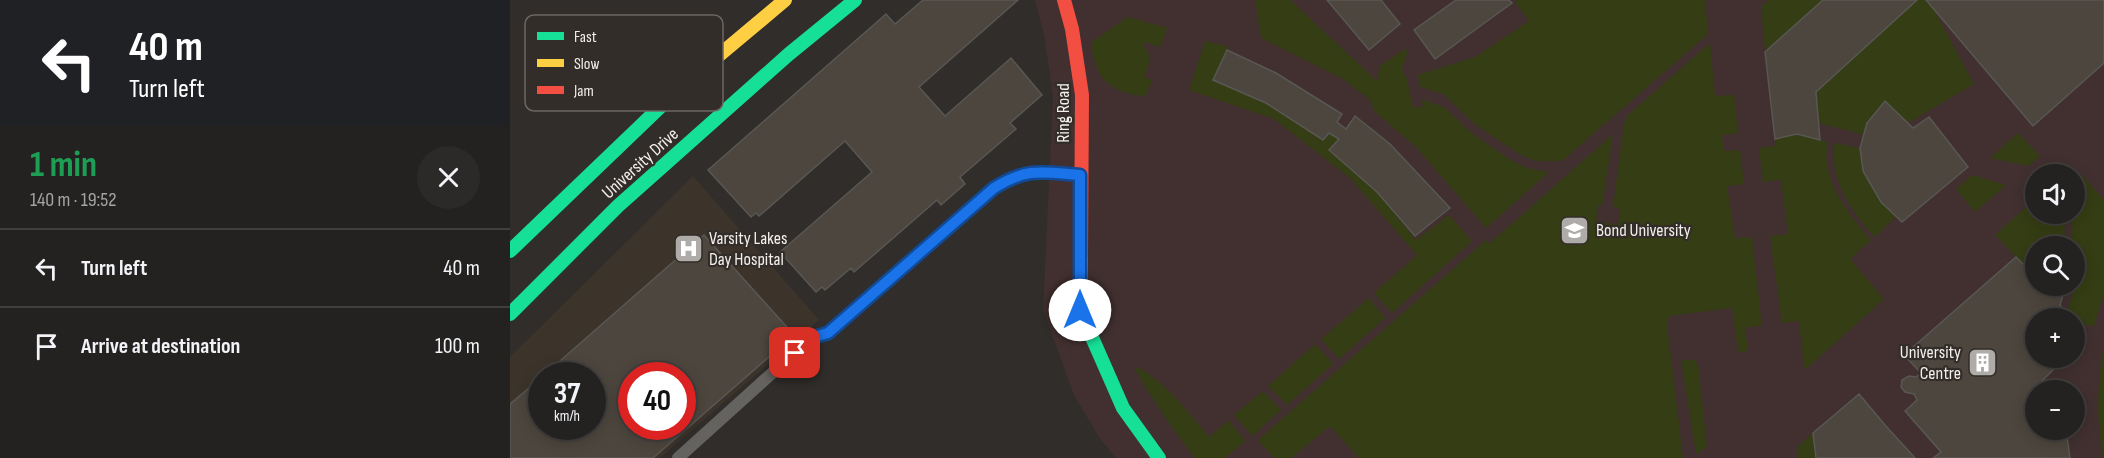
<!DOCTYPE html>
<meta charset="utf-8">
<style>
:root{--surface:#242220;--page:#2c2a29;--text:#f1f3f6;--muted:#a3a4a5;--line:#413f3e}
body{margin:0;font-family:"Sofia Sans Condensed",sans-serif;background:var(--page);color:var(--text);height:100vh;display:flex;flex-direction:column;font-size:22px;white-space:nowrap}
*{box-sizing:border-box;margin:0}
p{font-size:20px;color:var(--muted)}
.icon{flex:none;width:33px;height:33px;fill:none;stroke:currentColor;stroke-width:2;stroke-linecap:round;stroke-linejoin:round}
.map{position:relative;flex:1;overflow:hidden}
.drawer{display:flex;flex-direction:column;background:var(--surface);width:510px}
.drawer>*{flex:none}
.hud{background:#202124;color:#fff;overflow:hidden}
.fabs{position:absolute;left:1515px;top:164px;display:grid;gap:12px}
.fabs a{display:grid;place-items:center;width:60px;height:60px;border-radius:50%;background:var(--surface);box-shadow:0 3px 15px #0003,0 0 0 2px var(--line);font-size:30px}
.speed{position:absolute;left:18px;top:362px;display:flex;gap:12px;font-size:30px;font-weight:700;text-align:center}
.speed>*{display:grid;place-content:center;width:78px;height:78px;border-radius:50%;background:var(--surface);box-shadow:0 3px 15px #0003,0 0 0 2px var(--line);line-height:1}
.speed small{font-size:15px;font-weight:400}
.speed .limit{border:9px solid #d22;background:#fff;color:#111}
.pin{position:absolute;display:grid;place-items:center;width:51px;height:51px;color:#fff;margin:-26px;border-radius:12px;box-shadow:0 3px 9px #0006}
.me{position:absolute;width:66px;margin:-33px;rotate:0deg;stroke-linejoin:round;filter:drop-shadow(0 0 4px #0008)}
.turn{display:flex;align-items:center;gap:21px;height:126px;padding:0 30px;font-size:27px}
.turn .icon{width:78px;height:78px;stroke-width:2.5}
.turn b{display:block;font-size:42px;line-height:51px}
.round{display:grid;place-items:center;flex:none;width:63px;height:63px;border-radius:32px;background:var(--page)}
.summary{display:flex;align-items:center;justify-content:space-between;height:102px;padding:0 30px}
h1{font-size:36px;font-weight:700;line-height:45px;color:#1e9e55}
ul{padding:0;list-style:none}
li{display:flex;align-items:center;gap:18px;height:78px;padding:0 30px;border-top:2px solid var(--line)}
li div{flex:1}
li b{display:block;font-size:22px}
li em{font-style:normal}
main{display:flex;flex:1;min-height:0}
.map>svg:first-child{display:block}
.built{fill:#3c342b;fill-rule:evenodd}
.education{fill:#41302f;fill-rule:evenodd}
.green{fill:#353d14}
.building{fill:#4c463e;stroke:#595754;stroke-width:1.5;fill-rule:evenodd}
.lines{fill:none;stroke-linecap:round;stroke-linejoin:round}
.lane{stroke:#656360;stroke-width:12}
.fast{stroke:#16e098;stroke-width:14}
.slow{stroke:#ffcf43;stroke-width:14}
.jam{stroke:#f24e42;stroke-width:14}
.route-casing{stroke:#114b97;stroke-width:15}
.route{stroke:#1a73e8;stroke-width:10}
.labels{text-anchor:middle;stroke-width:4.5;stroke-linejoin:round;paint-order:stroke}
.street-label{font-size:18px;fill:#f2efec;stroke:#322d28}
.poi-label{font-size:18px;fill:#f2efec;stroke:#322d28;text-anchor:start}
.key{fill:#322d28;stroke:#6c6763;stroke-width:1.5}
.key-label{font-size:16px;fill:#f2efec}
</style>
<main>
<section class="drawer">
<div class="hud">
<div class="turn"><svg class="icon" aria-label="left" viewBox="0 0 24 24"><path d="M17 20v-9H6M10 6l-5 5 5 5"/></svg><div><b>40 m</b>Turn left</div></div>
</div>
<div class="summary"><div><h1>1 min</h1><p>140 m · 19:52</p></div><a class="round"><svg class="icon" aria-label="close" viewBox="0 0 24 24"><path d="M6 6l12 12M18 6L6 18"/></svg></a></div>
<ul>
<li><svg class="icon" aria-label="left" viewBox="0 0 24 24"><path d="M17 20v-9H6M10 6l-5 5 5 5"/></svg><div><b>Turn left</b></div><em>40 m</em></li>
<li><svg class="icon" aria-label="arrive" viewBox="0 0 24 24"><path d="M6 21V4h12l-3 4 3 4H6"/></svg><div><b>Arrive at destination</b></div><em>100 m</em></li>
</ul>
</section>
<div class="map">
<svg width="1594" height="458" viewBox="0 0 1594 458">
<rect width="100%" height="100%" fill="#302d2a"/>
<path class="built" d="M183 176 309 320 150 458H0V357ZM32 375H82V426H32ZM122 375H172V426H122Z"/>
<path class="education" d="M525 0H1594V458H606L590 439 564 395 533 310 543 96 534 35ZM1526 174H1564V213H1526ZM1526 246H1564V285H1526ZM1526 318H1564V357H1526ZM1526 390H1564V429H1526Z"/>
<path class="green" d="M745 0H780L867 81 870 66 896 48 897 54 892 70 897 79 903 107H914L911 99 934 107 960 132 999 159 1017 168 1039 172 976 228 907 148 864 111 860 100 833 79 751 38Z
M1008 0H1195L1198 34 1052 161H1025L1009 154 966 125 933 94 910 87 908 75 965 57 1019 21 1005 2Z
M1259 0H1313L1255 52 1251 7Z
M1407 0H1416L1423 8 1464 84 1398 123 1375 101 1357 123 1354 135 1309 123 1306 92Z
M618 17 657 28 650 47 635 42 633 47C644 56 638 65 634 77L642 80 636 95C630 97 624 95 617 93 590 84 587 72 581 46L583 41Z
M695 41 719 47 703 80 756 103 813 140 819 133 829 139 820 150 867 192 906 240 939 215 962 241 882 313 864 293 907 255 840 178 764 119 679 90Z
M1200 43 1205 96 1224 95 1228 133 1212 135 1214 151 1230 150 1234 184 1217 186 1225 238 1242 237 1252 326 1235 327 1238 351 1228 352 1222 308 1159 316 1157 324 1173 458H849L820 426 781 458H764L748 440 976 240 979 244 1103 134 1092 206H1088L1086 221 1108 225 1110 208 1103 207 1114 123 1118 115Z
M1508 133 1530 156 1518 166 1480 158Z
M1287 134 1318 142C1309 179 1339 214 1361 240L1340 259 1374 299 1296 369 1294 367 1289 321 1272 323 1260 236 1278 234 1271 180 1253 182 1249 148 1265 146V139Z
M1324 143 1350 148C1353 178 1364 196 1386 216L1365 237C1340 210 1320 181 1324 143Z
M1569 172 1594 200V294L1584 326 1565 323 1564 318 1557 313 1568 273 1561 234 1562 213H1564L1565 173Z
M1462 175 1496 185 1465 212 1446 189Z
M1525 199 1526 213H1554L1555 246H1526L1525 260 1521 272 1485 235Z
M859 298 875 318 829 359 811 339Z
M805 344 823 364 777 405 758 386Z
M1594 344V458H1593C1586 420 1587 382 1594 344Z
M1171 360H1185L1188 364 1197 447 1186 454Z
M627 367C657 383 677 411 699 437L719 420 735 441 715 458H685C663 430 643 401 625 369Z
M753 391 771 410 742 436 724 415Z
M1303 433 1306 458H1288L1287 447Z"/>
<path class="building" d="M413 0H508L409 87 435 116 501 58 532 95 500 123 506 129 450 177 455 184 431 205 427 200 344 272 341 268 315 290 312 287 306 292 270 252 362 172 335 141 249 216 246 213 241 217 198 170 376 14 385 24Z
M817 0H871L890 24 859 50Z
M946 0H999L1002 3 925 59 904 30Z
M1313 0H1407L1306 92 1310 140 1287 134 1265 139 1255 52Z
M1416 0H1594V63L1523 126Z
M717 50 766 73 832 114 827 122 836 129 845 116 880 144 940 208 905 236 867 192 819 150 829 139 819 133 813 140 756 103 703 80Z
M1375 101 1403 128 1419 117 1458 167 1392 222 1371 202 1353 171 1350 148 1357 123Z
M194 235 284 335 143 458H0V404L32 377V426H82V375H34ZM122 375H172V426H122Z
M1506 257 1521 272 1526 260V285H1556L1550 305 1561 318H1526V357H1539L1547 366 1532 381 1539 390H1526V429H1556L1560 458H1423L1431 452 1395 411 1407 400 1404 394 1395 392 1391 387 1392 380 1399 376 1406 377 1411 373 1394 355Z
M1349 394 1375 425 1405 458H1306L1303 433Z"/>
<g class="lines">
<path class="lane" d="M168 458 301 338 318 333 484 188C518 167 532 172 570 175"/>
<path class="fast" d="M0 251 170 88
M571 256 570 310 613 408 649 458
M0 314 108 206 279 54 345 0"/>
<path class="slow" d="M170 88 275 0"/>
<path class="jam" d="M554 0 562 29 572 95 571 256"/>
</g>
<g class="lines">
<defs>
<path id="route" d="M285 353 301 338 318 333 484 188C518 167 532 172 570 175V310"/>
</defs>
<use href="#route" class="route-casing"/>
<use href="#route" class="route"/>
</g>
<defs>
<symbol id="university-square" viewBox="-11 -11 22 22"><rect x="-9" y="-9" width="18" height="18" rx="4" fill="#aeaba8" stroke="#322d28"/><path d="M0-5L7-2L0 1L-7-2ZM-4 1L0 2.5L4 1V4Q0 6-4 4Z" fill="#fff"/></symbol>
<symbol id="hospital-square" viewBox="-11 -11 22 22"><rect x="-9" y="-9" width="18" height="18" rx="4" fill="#aeaba8" stroke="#322d28"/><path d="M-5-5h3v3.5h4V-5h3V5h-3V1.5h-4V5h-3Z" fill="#fff"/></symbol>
<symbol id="building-square" viewBox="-11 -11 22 22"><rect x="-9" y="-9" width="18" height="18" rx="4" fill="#aeaba8" stroke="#322d28"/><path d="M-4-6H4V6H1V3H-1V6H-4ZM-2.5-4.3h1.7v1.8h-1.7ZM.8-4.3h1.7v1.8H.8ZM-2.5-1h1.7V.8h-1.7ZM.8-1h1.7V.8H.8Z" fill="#fff"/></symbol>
</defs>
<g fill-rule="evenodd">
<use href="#university-square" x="1048" y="214" width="33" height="33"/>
<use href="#hospital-square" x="162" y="232" width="33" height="33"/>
<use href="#building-square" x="1456" y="346" width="33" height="33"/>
</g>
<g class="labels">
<g class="street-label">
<text transform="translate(553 113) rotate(-90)" y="6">Ring Road</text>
<text transform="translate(130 163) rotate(-42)" y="6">University Drive</text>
</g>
<g class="poi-label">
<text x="1086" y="236">Bond University</text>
<text x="199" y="244">Varsity Lakes<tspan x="199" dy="21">Day Hospital</tspan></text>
<text x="1451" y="358" text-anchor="end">University<tspan x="1451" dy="21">Centre</tspan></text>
</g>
</g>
<rect x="15" y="15" width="198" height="96" rx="9" class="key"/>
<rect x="27" y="32" width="27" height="8" fill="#16e098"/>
<rect x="27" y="59" width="27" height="8" fill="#ffcf43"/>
<rect x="27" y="86" width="27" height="8" fill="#f24e42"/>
<g class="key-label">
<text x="64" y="42">Fast</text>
<text x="64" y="69">Slow</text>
<text x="64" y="96">Jam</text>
</g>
</svg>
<div class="fabs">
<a><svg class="icon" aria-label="sound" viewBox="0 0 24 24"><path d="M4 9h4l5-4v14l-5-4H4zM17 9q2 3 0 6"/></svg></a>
<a><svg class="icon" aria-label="search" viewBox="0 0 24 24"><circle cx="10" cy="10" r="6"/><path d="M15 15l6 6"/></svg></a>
<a>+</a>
<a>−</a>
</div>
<div class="speed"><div>37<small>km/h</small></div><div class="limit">40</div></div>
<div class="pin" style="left:285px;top:353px;background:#d93025"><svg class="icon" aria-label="arrive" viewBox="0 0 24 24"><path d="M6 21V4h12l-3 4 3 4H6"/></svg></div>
<svg class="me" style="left:570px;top:310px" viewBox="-20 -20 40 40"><circle r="19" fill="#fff"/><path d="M0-13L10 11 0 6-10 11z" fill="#1a73e8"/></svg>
</div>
</main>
